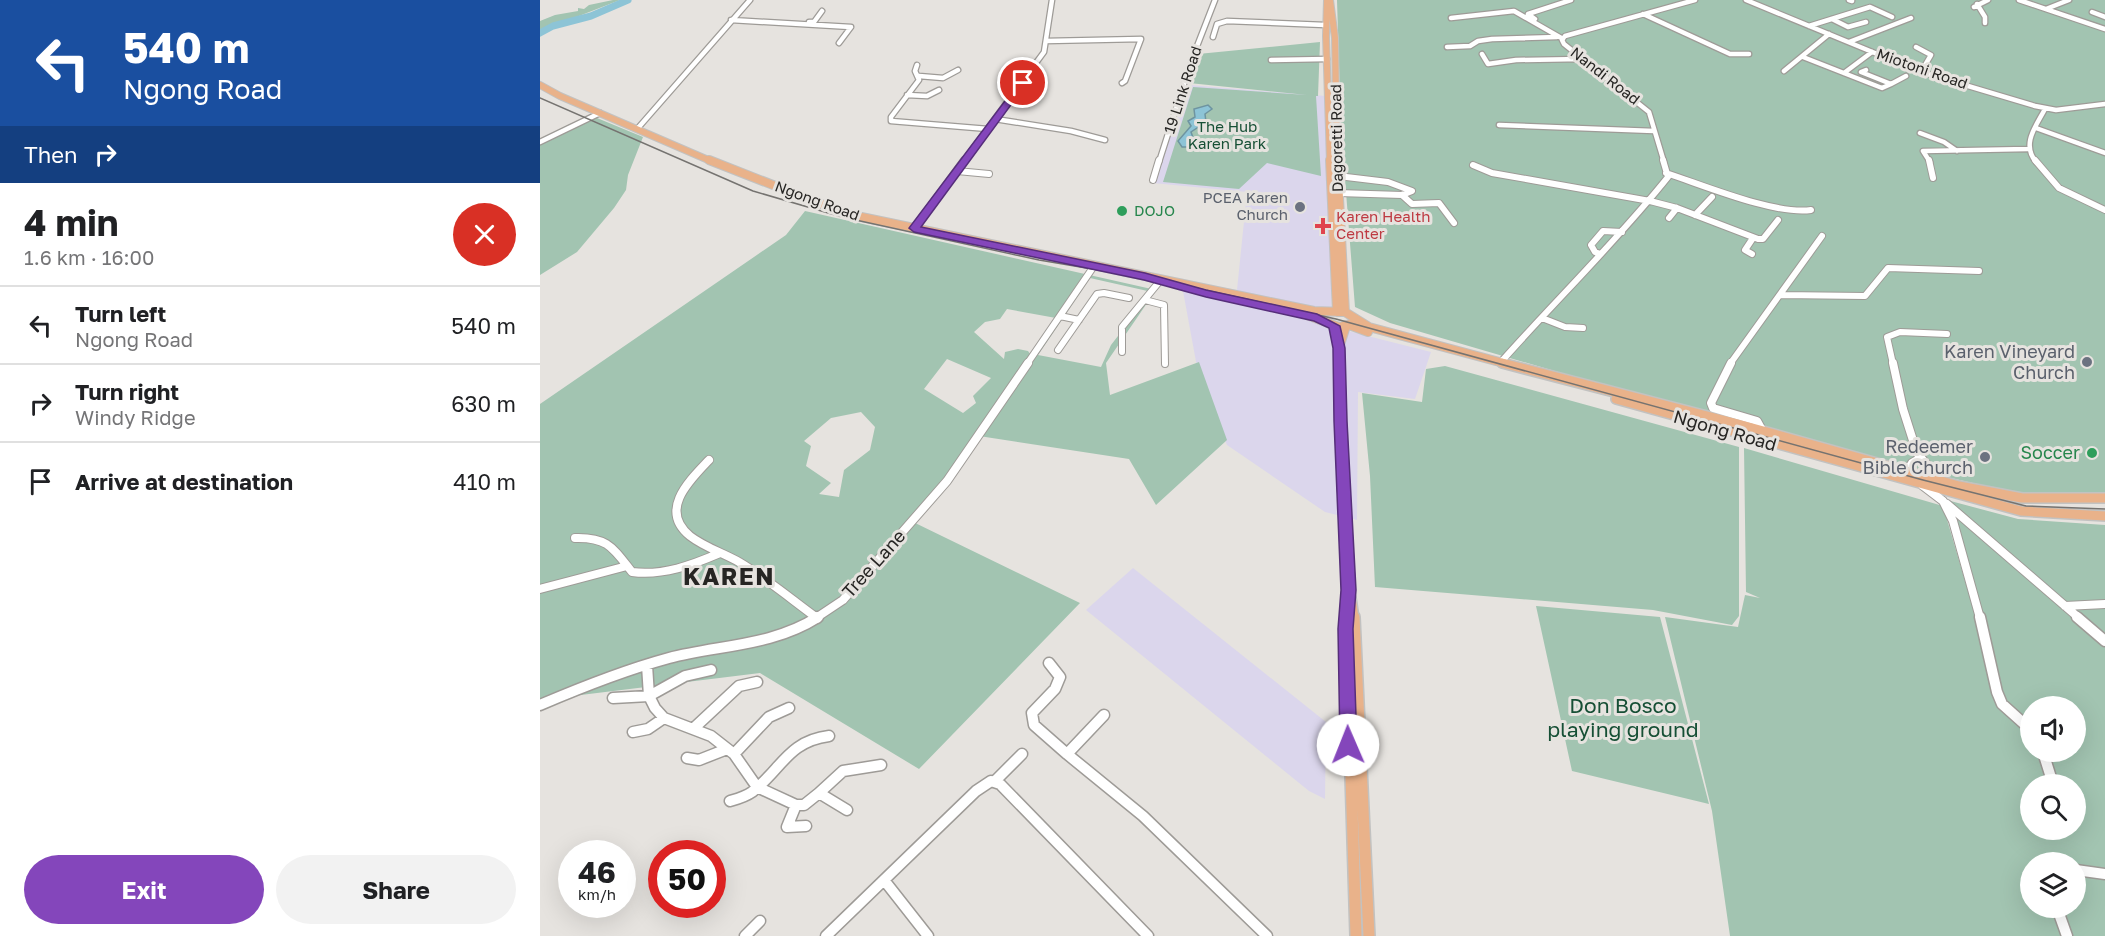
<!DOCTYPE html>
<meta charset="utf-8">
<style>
:root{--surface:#fff;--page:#f2f2f2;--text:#202124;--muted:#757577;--line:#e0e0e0;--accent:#8446bb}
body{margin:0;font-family:"Golos Text",sans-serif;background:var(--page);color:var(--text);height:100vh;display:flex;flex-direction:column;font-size:22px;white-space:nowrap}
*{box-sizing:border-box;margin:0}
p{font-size:20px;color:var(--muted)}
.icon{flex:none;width:33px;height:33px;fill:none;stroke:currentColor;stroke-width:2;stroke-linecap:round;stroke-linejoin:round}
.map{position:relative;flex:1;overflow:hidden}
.panel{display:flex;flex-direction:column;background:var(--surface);width:540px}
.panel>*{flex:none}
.guide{background:#1a4fa0;color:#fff;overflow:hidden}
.fabs{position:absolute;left:1480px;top:696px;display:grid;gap:12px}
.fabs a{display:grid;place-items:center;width:66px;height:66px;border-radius:50%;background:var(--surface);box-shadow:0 6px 24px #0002;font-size:30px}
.speed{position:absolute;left:18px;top:840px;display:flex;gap:12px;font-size:30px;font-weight:700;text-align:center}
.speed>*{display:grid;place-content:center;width:78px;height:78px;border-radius:50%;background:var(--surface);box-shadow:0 6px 24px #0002;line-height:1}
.speed small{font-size:15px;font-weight:400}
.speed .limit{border:9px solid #d22;background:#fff;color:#111}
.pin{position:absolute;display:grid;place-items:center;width:51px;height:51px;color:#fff;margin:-26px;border:3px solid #fff;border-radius:50%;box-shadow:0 2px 6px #0007}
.me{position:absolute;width:66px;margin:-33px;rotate:359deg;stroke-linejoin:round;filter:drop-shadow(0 0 4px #0008)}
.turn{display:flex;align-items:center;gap:21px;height:126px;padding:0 24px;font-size:27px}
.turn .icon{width:78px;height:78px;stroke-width:2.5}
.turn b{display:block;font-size:42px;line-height:51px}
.then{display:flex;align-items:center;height:57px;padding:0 24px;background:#0003;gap:12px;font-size:22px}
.round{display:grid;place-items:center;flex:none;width:63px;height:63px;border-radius:32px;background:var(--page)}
.headline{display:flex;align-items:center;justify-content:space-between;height:102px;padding:0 24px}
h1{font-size:36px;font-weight:700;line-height:45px}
.cta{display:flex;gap:12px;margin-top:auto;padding:12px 24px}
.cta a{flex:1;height:69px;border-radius:36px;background:var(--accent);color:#fff;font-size:24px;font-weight:700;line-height:69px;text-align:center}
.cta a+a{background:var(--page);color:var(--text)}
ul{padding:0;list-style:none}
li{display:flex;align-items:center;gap:18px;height:78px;padding:0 24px;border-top:2px solid var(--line)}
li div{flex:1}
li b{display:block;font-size:22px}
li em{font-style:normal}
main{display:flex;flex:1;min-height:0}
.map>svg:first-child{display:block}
.commercial{fill:#dbd6ec}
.green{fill:#a2c4b1;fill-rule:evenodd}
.water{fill:#8dc4d6;stroke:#6e94a0;stroke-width:1.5}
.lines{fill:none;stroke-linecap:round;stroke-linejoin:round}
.river{stroke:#8dc4d6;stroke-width:7}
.minor-far3-casing{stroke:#9e9b97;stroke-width:7}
.minor-far2-casing{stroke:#9e9b97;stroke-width:8}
.minor-far1-casing{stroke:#9e9b97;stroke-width:10}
.minor-casing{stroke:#9e9b97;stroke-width:13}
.major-far3-casing{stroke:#c2c2c1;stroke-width:8}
.major-far2-casing{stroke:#c2c2c1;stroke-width:10}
.major-far1-casing{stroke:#c2c2c1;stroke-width:12}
.major-casing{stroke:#c2c2c1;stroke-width:14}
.minor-far3{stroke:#fff;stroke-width:4.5}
.minor-far2{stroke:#fff;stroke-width:6}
.minor-far1{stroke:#fff;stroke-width:8}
.minor{stroke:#fff;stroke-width:10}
.major-far3{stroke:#e9b28a;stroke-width:6}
.major-far2{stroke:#e9b28a;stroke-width:8}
.major-far1{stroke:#e9b28a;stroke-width:9}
.major{stroke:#e9b28a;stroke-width:11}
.tram{stroke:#757370;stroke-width:1.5}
.route{fill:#8446bb;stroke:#562e7a;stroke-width:1.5}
.worship-dot{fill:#6b7280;stroke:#e6e3df;stroke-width:2}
.leisure-dot{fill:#2e9e5b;stroke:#e6e3df;stroke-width:2}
.health-dot{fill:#e0444e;stroke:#e6e3df;stroke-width:2}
.labels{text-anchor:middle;stroke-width:6;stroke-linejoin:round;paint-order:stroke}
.far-street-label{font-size:15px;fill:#262523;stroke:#e6e3df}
.far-park-label{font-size:15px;fill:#164f35;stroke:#e6e3df}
.far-worship-label{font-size:15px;fill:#5b616d;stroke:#e6e3df;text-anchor:end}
.far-leisure-label{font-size:15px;fill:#27864d;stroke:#e6e3df;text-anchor:start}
.far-health-label{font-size:15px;fill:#be3a42;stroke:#e6e3df;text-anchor:start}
.worship-label{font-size:18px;fill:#5b616d;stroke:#e6e3df;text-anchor:end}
.street-label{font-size:18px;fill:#262523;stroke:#e6e3df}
.leisure-label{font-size:18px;fill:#27864d;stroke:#e6e3df;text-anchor:end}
.near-park-label{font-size:21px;fill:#164f35;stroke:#e6e3df}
.district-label{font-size:24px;font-weight:bold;letter-spacing:1.5px;fill:#262523;stroke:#e6e3df}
</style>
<main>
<section class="panel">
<div class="guide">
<div class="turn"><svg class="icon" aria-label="left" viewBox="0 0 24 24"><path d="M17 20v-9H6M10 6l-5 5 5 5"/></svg><div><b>540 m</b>Ngong Road</div></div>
<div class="then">Then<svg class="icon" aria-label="right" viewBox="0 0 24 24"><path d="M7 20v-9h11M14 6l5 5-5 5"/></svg></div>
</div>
<div class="headline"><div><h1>4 min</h1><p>1.6 km · 16:00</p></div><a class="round" style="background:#d93025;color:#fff"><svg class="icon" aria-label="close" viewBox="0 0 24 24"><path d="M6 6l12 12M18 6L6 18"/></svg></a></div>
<ul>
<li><svg class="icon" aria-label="left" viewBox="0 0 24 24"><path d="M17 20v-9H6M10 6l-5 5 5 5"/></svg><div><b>Turn left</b><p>Ngong Road</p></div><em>540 m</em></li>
<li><svg class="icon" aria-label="right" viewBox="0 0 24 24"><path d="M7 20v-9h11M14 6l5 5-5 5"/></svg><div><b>Turn right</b><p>Windy Ridge</p></div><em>630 m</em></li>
<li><svg class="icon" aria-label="arrive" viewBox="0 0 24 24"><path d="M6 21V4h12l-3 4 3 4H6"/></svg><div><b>Arrive at destination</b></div><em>410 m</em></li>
</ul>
<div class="cta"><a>Exit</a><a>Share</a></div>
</section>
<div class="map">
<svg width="1565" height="936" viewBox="0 0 1565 936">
<rect width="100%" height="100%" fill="#e6e3df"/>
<path class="commercial" d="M649 85 786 96 792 327 891 352 875 399 818 392 817 520 785 512 687 445 684 438 657 367 643 291 646 281 697 290 707 192 613 183Z
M593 568 786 722 785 799 769 791 546 610Z"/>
<path class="green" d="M73 0H80L21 23 0 35V21L15 15 38 11V8L44 9 49 5Z
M797 0H1565V493L1480 494 1381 471 1234 429 1025 374 850 323 815 307 801 128Z
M780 42 778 96H776L781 176 727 163 699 189 623 182 653 87 767 95 649 83 655 77 651 66 658 54Z
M57 118 103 137 88 175 86 190 74 208 37 252 0 275V139L32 123Z
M265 211 616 290 566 363 570 395 659 362 687 440 616 505 589 459 439 436 369 520 540 603 379 769 220 673 0 700V404L246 235ZM550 278 612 292 571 345 561 367 498 355ZM467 309 516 318 493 358 488 351 478 349 465 352 464 359 434 332 445 322 460 319ZM407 359 451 378 433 396 436 403 423 413 384 389ZM321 412 335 427 330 450 304 470 299 497 279 494 291 483 266 466 271 446 264 441 291 418Z
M905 366 1199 447V616L1192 625 1113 610 835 587 830 476 822 393 882 402 886 369Z
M1204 448 1403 506 1445 649 1452 651 1403 499 1478 519 1565 525V936H1190L1172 811 1125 617 1198 627 1205 595 1220 598 1206 592ZM1491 706H1536V752H1491ZM1491 784H1536V830H1491ZM1491 862H1536V908H1491Z
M996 606 1120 617 1169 804 1032 771Z"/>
<path class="water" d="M668 105 672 109 665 114 666 122 651 132 655 143 650 147H642L638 141 651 126 648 121 655 117 654 109Z"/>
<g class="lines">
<path class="river" d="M0 33 13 26 51 16 88 0"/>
<defs>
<path id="minor-far3" d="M1206 0 1381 72 1495 106 1516 110 1565 104
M1309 0 1312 1
M1479 0 1565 29
M1437 4 1445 17V23
M1434 7 1448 0
M1506 9 1529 0
M1552 12 1565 17
M1103 14 1190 54H1209
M911 18 974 11 1023 39
M995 19 988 14 1031 0
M1292 19 1308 27 1326 22
M191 20 311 27 299 43
M269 22H274L282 11
M1269 26 1330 7 1352 17
M673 37 677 24 687 21 785 25
M506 41 601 39 585 81 582 83
M1309 42 1371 18
M907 47 930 46 938 41 952 39 1017 37
M1376 47 1391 55 1381 72
M942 54 948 64 976 60 1042 59
M1263 57 1342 88 1351 84 1321 72 1326 70
M731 60 787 59
M377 65 375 71 379 80 351 117V121L448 129
M1244 71 1289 34
M1304 73 1332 52
M379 76 403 78 418 70
M1351 84 1366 76
M367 95 387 96 399 90
M455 119 531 131 565 140
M959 125 1114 131
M98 128 210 0
M1496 128 1565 153
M1380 133 1404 142 1417 151
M0 142 60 113
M423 162 504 52 512 0
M619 162 652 59 675 0
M1124 162 1109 112 1024 44 1022 40 1025 36 1155 0
M1390 162 1383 151 1488 149
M1496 162C1481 144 1496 126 1505 109"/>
<path id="minor-far2" d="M1389 160 1393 178
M1495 160 1519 188 1565 210
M933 165 952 173 1110 201 1137 208 1218 239H1223L1238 220
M417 171 449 174
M1126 173C1163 185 1234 215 1271 210
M798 176 848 182 872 191 862 195 798 193
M613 180 619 160
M862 195 872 204 899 203 914 223
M1155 215 1172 197
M1129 218 1137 208
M374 228 424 160
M1060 254 1055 252 1051 245 1063 231 1082 232
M1212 254 1205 250 1213 238
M1240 295 1325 296 1348 268 1439 271
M605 300 624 305 625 364
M520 316 539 320
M1002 318 1025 327 1043 328
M518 350 557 294 564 293 589 298
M582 352V327L619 282
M961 362C1016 300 1076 242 1128 177L1123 160
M487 364 554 266
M1190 364 1282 236
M1353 364 1347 337 1360 332 1407 334"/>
<path id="minor-far1" d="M1191 363 1171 403 1173 408 1217 421 1222 430
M1353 363 1363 409 1377 453 1401 481
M169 460C150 480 118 510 150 536 164 547 183 553 199 562 226 578 251 599 277 618
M1367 471 1372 463 1379 459
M1382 485 1403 501 1413 521 1440 618
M1407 504 1539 618
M35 538C68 537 73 548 92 572 123 576 152 565 180 553
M0 589 87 566
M1525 606 1565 604
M276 618 303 600 407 481 488 363"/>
<path id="minor" d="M275 617 277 618
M1440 617 1457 692 1462 704 1491 730
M1537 617 1565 641
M509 663 520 677 515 689 492 713 494 725 527 754
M107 665 109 696 115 708 124 718 171 736 194 754 217 787 256 805H264L279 793 307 810
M73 698 109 696 145 676 171 670
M0 705C42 687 85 670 129 658 179 645 233 646 278 617
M564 715 527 754 603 816 727 936
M154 728 199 686 217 682
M93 732 108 729 124 718
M1503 752 1513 784
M194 754 229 717 249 708
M147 758 159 760 187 749
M455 781 482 754
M279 793 303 771 341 765
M190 801C197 799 205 797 212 792 241 770 248 741 289 736
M256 805 247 827 266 826
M1536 870 1565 874
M344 880 388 936
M1517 908 1527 936
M205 936 220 921
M286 936 436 791 451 781 460 784 608 936"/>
<path id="major-far3" d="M787 0 786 36 790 162
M790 0 795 38 797 162
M0 85 20 96 173 162"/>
<path id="major-far2" d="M169 160 307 214 774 311 805 312 829 327 967 364
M790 160 797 312
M797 160 805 312
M767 315 799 327 810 324
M794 325 799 348
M809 325 828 332
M799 364V348L806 326"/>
<path id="major-far1" d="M799 363 809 590 806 618
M962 363 1198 424 1419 486 1482 498H1565
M1076 399 1481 511 1565 516
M811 598 814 618"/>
<path id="major" d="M806 617 816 936
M814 617 829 936"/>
</defs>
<use href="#minor-far3" class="minor-far3-casing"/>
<use href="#minor-far2" class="minor-far2-casing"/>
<use href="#minor-far1" class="minor-far1-casing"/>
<use href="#minor" class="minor-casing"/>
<use href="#major-far3" class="major-far3-casing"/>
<use href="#major-far2" class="major-far2-casing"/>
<use href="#major-far1" class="major-far1-casing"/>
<use href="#major" class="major-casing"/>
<use href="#minor-far3" class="minor-far3"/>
<use href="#minor-far2" class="minor-far2"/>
<use href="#minor-far1" class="minor-far1"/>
<use href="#minor" class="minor"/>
<use href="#major-far3" class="major-far3"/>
<use href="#major-far2" class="major-far2"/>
<use href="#major-far1" class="major-far1"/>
<use href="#major" class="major"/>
<path class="tram" d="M0 98 213 191 302 217 499 260 629 282 796 319 1383 480 1486 506 1565 509"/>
</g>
<path class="route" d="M483 80 487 83 381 227 605 273 666 290 777 314 800 326 805 348 807 421 816 590 813 629 817 745 814 751 808 753 802 751 800 745 798 629 801 590 794 421 793 348 789 328 774 321 666 297 604 280 374 232 369 228 480 81Z"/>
<g class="worship-dot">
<circle cx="760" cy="207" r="6"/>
<circle cx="1547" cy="362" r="6"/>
<circle cx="1445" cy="457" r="6"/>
</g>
<g class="leisure-dot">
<circle cx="582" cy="211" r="6"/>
<circle cx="1552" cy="453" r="6"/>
</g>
<path class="health-dot" d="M780 217h6v6h6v6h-6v6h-6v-6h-6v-6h6z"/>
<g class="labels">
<g class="far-street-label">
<text transform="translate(1382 69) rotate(19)" y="5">Miotoni Road</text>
<text transform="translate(1065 76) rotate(38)" y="5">Nandi Road</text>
<text transform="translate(643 90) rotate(-72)" y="5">19 Link Road</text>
<text transform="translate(797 138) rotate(-91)" y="5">Dagoretti Road</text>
<text transform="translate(277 201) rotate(20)" y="5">Ngong Road</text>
</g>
<g class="far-park-label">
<text x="687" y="132">The Hub<tspan x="687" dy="17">Karen Park</tspan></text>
</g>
<g class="far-worship-label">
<text x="748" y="203">PCEA Karen<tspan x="748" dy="17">Church</tspan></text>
</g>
<g class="far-leisure-label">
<text x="594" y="216">DOJO</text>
</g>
<g class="far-health-label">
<text x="796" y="222">Karen Health<tspan x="796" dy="17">Center</tspan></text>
</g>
<g class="worship-label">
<text x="1535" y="358">Karen Vineyard<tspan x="1535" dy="21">Church</tspan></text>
<text x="1433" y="453">Redeemer<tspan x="1433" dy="21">Bible Church</tspan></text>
</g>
<g class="street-label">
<text transform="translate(1185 431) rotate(16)" y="6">Ngong Road</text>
<text transform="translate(334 564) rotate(-48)" y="6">Tree Lane</text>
</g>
<g class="leisure-label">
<text x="1540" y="459">Soccer</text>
</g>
<g class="near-park-label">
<text x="1083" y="713">Don Bosco<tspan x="1083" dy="24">playing ground</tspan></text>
</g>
<g class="district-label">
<text x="189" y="585">KAREN</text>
</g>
</g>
</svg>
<div class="fabs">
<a><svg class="icon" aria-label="sound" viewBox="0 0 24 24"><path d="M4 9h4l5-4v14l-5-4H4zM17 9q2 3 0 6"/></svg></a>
<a><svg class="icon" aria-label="search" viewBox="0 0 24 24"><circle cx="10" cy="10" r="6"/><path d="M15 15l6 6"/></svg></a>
<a><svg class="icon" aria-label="layers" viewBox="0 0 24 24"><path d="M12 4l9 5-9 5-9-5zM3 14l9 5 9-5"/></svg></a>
</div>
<div class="speed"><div>46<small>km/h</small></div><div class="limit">50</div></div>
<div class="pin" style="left:483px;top:83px;background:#d93025"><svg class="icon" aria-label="arrive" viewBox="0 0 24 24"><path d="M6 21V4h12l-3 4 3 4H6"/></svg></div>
<svg class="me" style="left:808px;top:745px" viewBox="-20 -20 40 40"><circle r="19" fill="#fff"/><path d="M0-13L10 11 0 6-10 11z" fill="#8446bb"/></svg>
</div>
</main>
